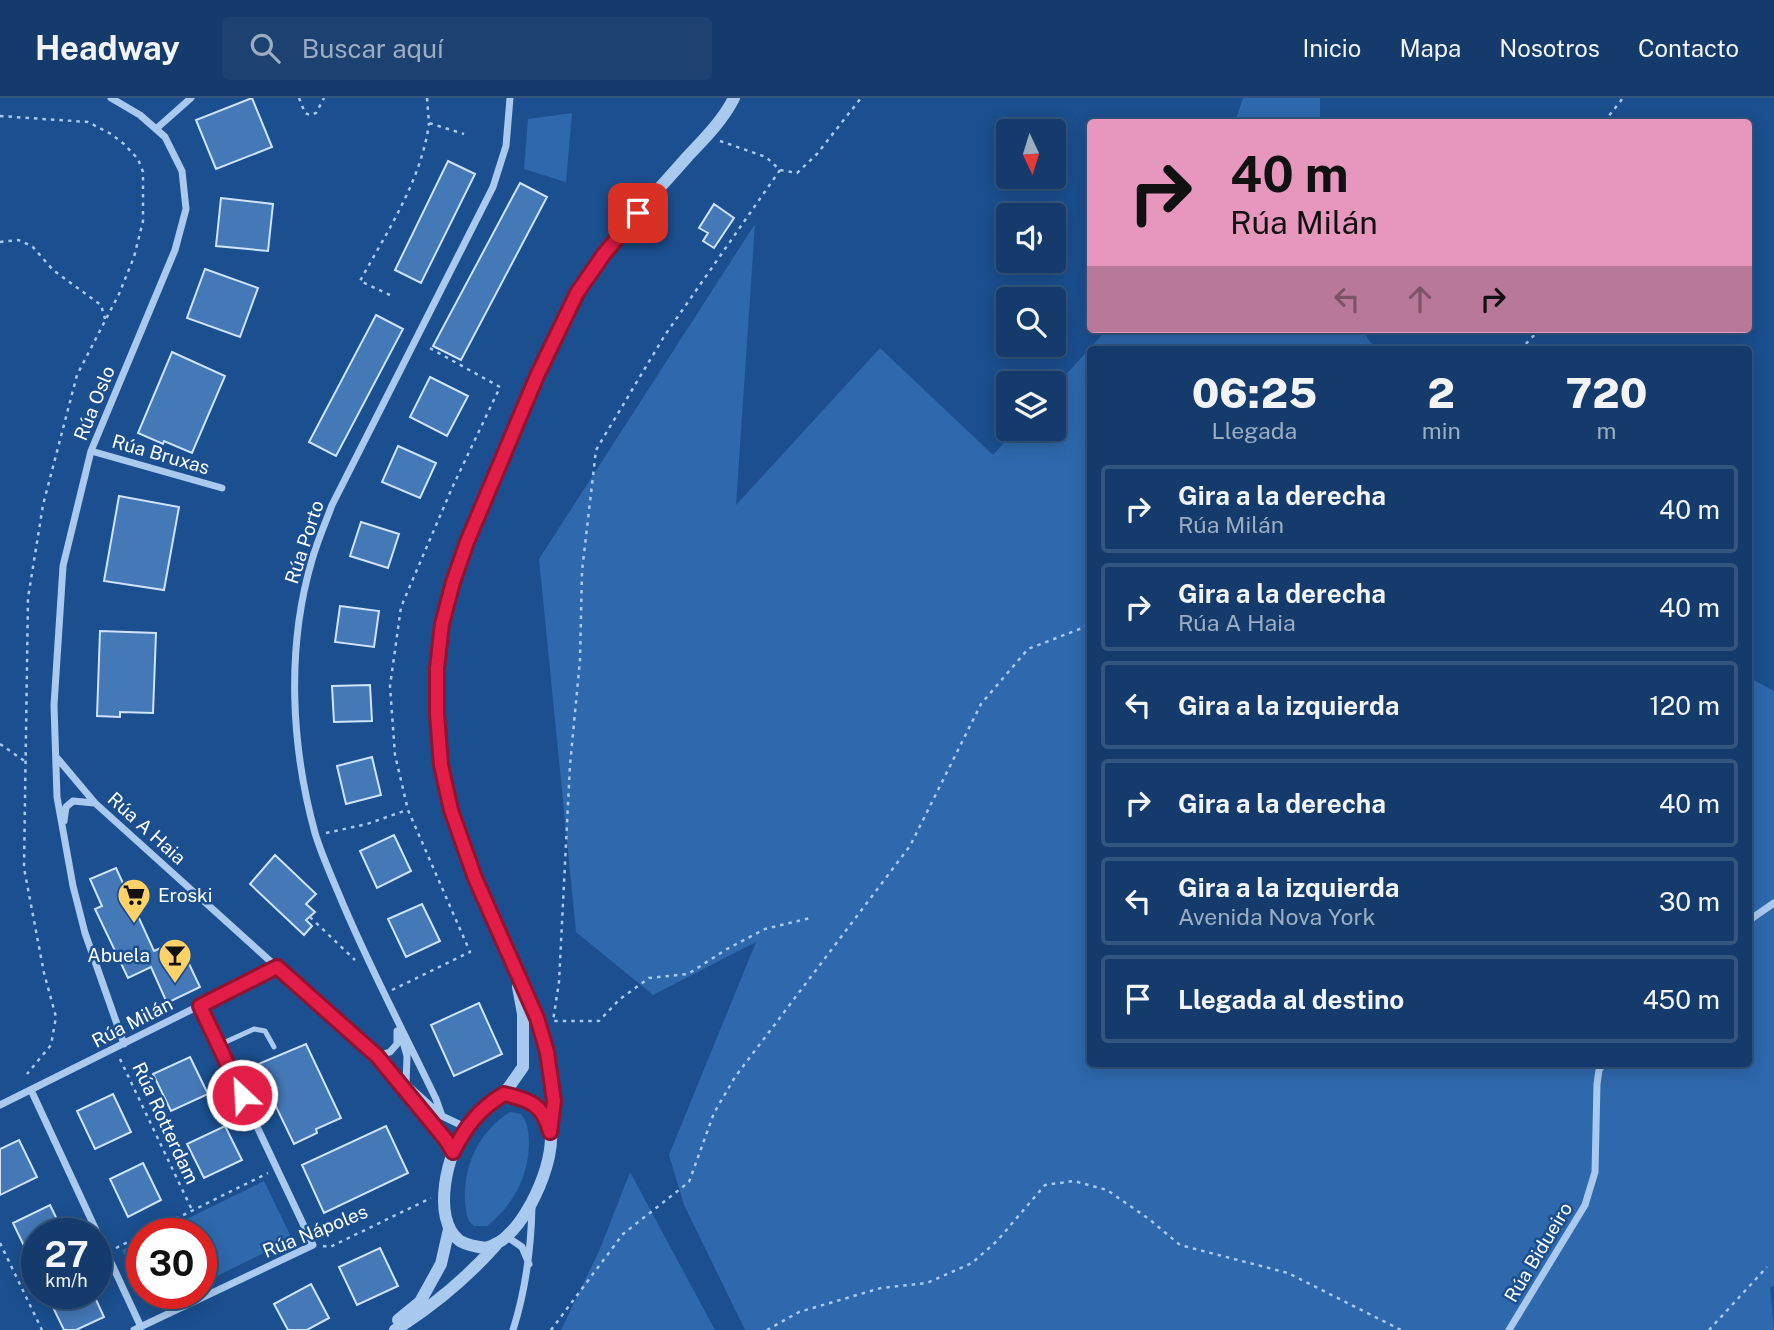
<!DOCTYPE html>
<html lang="es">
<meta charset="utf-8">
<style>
:root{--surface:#143b6b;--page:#1d4271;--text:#f1f3f6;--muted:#9dadc1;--line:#33557e}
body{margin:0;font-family:"Public Sans",sans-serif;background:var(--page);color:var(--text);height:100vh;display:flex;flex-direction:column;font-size:26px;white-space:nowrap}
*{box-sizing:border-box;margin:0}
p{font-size:23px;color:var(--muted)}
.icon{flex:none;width:38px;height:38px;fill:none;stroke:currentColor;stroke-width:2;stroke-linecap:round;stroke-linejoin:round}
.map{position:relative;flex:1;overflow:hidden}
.side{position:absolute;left:1087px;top:248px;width:665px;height:721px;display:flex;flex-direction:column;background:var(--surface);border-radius:7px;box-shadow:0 4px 18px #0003,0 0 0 2px var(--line)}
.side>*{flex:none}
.top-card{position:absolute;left:1087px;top:21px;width:665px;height:214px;border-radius:7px;box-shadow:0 4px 18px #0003,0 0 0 2px var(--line);background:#e797bd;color:#111;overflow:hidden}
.needle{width:46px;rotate:176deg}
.controls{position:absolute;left:996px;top:21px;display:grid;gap:14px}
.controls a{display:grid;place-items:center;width:70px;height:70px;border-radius:7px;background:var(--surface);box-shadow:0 4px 18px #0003,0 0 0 2px var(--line);font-size:35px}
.speed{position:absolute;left:21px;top:1120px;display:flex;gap:14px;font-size:35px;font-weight:700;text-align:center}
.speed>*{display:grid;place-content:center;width:91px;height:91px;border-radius:50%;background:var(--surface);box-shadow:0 4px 18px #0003,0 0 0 2px var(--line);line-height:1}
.speed small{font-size:18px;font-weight:400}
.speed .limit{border:10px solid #d22;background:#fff;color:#111}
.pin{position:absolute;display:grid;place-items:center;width:60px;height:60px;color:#fff;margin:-30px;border-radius:14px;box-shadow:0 4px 10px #0006}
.me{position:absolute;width:77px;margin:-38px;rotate:335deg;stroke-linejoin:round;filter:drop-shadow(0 0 5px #0008)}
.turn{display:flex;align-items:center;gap:24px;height:147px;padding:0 28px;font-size:32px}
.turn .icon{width:91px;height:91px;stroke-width:2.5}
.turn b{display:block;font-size:49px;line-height:60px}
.lanes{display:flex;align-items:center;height:66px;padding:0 28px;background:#0003;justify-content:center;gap:35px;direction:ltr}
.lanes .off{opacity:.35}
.eta{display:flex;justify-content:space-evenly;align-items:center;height:119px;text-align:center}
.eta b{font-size:42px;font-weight:800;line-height:49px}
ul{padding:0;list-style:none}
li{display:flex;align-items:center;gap:21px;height:88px;margin:0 14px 10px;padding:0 14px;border:4px solid var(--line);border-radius:7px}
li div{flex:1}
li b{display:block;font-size:26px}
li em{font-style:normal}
header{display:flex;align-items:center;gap:42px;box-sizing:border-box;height:98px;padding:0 35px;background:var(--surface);border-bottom:2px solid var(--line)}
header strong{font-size:33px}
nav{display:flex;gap:38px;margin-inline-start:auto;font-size:24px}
.search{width:490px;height:63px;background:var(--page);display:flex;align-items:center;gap:18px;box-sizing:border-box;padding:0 24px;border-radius:7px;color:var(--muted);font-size:26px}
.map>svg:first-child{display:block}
.green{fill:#2e69ad}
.building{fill:#4478b7;stroke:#cfe3fa;stroke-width:2}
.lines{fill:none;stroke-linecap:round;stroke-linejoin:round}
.path{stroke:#a9c9ee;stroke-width:2.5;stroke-dasharray:3.5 5;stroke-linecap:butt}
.service{stroke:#a9c9ee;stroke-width:5}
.minor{stroke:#a9c9ee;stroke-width:7}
.tertiary{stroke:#a9c9ee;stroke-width:12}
.route-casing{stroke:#92132f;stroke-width:18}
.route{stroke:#e11d48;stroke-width:12}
.labels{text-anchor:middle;stroke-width:5;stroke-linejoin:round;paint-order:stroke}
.street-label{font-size:19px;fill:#fff;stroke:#1b4f8f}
.poi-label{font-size:19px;fill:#fff;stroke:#1b4f8f;text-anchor:start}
</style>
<header>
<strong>Headway</strong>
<div class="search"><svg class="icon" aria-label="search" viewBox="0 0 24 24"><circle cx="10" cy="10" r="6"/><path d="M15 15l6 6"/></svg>Buscar aquí</div>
<nav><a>Inicio</a><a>Mapa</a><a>Nosotros</a><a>Contacto</a></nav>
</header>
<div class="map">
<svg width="1774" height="1232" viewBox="0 0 1774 1232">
<rect width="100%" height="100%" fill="#1b4f8f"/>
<path class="green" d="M1243 0H1320V24H1235Z
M572 15 566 84 524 71 528 21Z
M755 126 736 407 880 250 993 357 1017 331H1054V290L1107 231H1363L1368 241 1377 252H1090V966H1748V579L1774 593V1188L1770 1189 1774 1232H745L684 1107 669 1057 756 844 653 897 576 834 539 461Z
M510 1014 521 1016C528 1025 529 1035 529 1047 528 1080 513 1107 487 1128H474C466 1122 466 1113 465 1104 463 1068 479 1033 510 1014Z
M630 1074 715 1232H561L600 1151Z
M264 1083 292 1141 201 1186V1136H156Z
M142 1142V1194L122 1152Z"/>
<path class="building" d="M252 0 272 49 216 71 196 22Z
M448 63 475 76 421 185 395 172Z
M520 85 547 99 461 262 433 248Z
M221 100 273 106 268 153 216 148Z
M714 106 734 120 714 150 703 143 708 135 699 130Z
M205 171 258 190 240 239 187 220Z
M376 217 403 231 336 358 309 344Z
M172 254 225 278 192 355 164 343 163 346 138 335Z
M430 279 468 298 447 338 410 319Z
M398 348 436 365 420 400 382 384Z
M119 398 179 409 164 492 104 483Z
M361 424 399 436 388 470 350 458Z
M340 508 379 513 374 549 335 544Z
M100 533 156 535 153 615 120 614V619L97 618Z
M370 587 372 623 334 624 332 588Z
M372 659 381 697 346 706 337 668Z
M394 737 411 773 377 790 360 753Z
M275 757 316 796 306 806 315 814 306 822 312 828 304 837 250 786Z
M116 770 154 853 172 845 177 856 183 853 200 889 167 905 151 869 128 880 95 811 102 808 90 781Z
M422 806 440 843 406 859 388 821Z
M479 905 502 956 454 978 431 927Z
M306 946 341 1020 316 1031 317 1035 294 1046 256 967Z
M190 959 208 996 171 1013 153 976Z
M113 996 131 1034 95 1051 77 1013Z
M225 1028 242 1062 204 1080 187 1046Z
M386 1028 408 1075 324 1115 302 1067Z
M19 1042 37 1079 0 1097V1051Z
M143 1065 161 1102 128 1119 110 1081Z
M50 1107 64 1136H37V1175L13 1125Z
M380 1150 398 1188 357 1207 339 1169Z
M311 1186 329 1220 307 1232H288L274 1206Z
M46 1195H93L104 1219 76 1232H64Z"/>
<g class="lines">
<path class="path" d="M299 0 305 15 310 17 316 15 324 0
M427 0 429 25 464 36
M0 18 88 24 111 36 124 46 138 61 143 74V123L134 159 119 196 77 277 43 407 28 500 24 770 44 875 56 919 51 947 27 976
M1604 24 1623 0
M720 43 766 59 780 72 797 75 817 56 861 0
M780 72 665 237 596 352 582 473 580 562 570 667 559 884 553 923H599L620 901 649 880 688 876 727 851 765 831 810 820
M0 144 18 142 32 148 53 172 101 207 105 221
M390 197 360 183C387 134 422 81 429 25
M1520 252 1540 231
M0 646 26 664
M326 735 367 726 407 712
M310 819 355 862
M392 892 470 854 408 712 395 657 390 588 401 509 452 390 500 289 426 248
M120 961 192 1112
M145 1136 268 1075
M0 1145 42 1232
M323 1148 330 1149 431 1100
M116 1150 142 1137
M551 1232 623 1136 689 1084 714 1015 735 979 910 748 981 606 1028 551 1090 527
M767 1232 799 1214 881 1190 927 1185 972 1165 997 1143 1045 1087 1074 1083 1107 1092 1149 1121 1180 1147 1288 1175 1401 1232
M1709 1232 1767 1169"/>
<path class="service" d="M219 947 254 931 265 933 274 949"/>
<path class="minor" d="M111 0 140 17 165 39 182 73 186 111 175 152 91 353 63 468 54 607 57 699 73 788 85 835 124 946
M156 31 191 0
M91 353 222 390
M58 661 95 705 442 1018 465 1029
M64 723 66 709 73 703 94 705
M1748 823 1774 805
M400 933 407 958 406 987
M377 958 390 954 397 946V933
M390 975 453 1053
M31 992 141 1229
M0 1007 277 869
M442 1018 436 1001C403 932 367 865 338 794 330 775 321 755 315 735 291 648 286 550 312 462 317 444 325 426 332 407L493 89 506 48 510 0
M507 1139 522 1149 529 1166
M134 1232 313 1147 200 908
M513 1232C526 1191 531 1152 532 1109
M1509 1232 1585 1107 1595 1074 1597 986 1599 972 1603 966"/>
<path class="tertiary" d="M504 996C520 1000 537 1003 546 1018 563 1048 532 1115 509 1136 503 1143 495 1147 486 1150 478 1149 467 1147 460 1143 430 1121 448 1052 467 1027 477 1014 490 1005 504 996Z
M504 996 523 969V916L518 889
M550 1034C551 1023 554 1011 554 1000 550 952 534 913 515 870 492 818 466 765 451 711 431 638 431 557 453 485 468 432 493 381 515 331 540 270 566 207 606 153 631 120 661 89 688 58 705 40 723 22 734 0
M398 1222 420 1204 441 1166 449 1131
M395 1232C433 1208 466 1181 496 1147"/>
</g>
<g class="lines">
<defs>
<path id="route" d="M242 997 200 908 277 869 377 958 446 1042 453 1054C466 1028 479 1011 504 996 531 1002 543 1007 550 1034L554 1003 547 954 537 920 475 780 451 712 441 667 437 616V570L442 526 453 484 467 444 537 278 577 195 604 156 638 115"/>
</defs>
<use href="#route" class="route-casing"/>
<use href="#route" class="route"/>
</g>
<defs>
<symbol id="supermarket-pin" viewBox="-11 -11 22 30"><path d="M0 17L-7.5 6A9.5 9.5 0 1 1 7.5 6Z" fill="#ffd166" stroke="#1b4f8f"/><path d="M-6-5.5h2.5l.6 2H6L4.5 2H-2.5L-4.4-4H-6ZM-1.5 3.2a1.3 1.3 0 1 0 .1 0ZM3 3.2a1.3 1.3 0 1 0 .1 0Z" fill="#111"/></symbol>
<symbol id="bar-pin" viewBox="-11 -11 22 30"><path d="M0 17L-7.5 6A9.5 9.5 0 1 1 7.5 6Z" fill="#ffd166" stroke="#1b4f8f"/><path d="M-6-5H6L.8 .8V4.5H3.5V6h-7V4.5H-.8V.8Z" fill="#111"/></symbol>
</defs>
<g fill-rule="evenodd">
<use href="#supermarket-pin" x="115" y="778" width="38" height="52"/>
<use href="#bar-pin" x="156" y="838" width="38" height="52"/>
</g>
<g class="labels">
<g class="street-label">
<text transform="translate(94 305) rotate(-68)" y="7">Rúa Oslo</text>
<text transform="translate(161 356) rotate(16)" y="7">Rúa Bruxas</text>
<text transform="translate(304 444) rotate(-72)" y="7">Rúa Porto</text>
<text transform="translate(147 730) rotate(42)" y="7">Rúa A Haia</text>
<text transform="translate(132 924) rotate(-27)" y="7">Rúa Milán</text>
<text transform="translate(166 1025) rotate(65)" y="7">Rúa Rotterdam</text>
<text transform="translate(315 1133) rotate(-22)" y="7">Rúa Nápoles</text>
<text transform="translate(1538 1154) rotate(-59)" y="7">Rúa Bidueiro</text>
</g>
<g class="poi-label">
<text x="158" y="804">Eroski</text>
<text x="150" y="864" text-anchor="end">Abuela</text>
</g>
</g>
</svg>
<div class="controls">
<a><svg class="needle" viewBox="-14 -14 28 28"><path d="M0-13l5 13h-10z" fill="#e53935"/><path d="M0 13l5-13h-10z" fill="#9dadc1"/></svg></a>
<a><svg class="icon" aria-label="sound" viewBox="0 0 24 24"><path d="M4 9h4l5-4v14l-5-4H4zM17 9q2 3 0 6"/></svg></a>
<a><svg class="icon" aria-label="search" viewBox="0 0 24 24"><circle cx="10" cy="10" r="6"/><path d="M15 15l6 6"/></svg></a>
<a><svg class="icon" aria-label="layers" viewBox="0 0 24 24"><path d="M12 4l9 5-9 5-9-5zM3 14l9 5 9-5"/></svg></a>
</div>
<div class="speed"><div>27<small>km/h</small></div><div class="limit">30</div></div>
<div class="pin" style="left:638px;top:115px;background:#d93025"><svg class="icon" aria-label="arrive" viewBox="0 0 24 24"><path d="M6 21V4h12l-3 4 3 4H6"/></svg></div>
<svg class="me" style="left:242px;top:997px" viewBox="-20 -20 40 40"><circle r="17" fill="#e11d48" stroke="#fff" stroke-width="3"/><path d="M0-11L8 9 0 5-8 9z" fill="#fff"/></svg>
<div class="top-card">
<div class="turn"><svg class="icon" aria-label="right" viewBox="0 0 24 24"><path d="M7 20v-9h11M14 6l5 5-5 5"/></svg><div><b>40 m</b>Rúa Milán</div></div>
<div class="lanes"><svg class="icon off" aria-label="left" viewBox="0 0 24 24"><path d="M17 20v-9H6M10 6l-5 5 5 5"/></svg><svg class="icon off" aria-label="ahead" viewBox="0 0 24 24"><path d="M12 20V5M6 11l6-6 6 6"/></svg><svg class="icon" aria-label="right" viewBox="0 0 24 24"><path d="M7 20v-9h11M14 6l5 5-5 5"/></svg></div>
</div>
<section class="side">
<div class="eta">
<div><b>06:25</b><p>Llegada</p></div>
<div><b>2</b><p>min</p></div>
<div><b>720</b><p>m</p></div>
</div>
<ul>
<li><svg class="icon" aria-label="right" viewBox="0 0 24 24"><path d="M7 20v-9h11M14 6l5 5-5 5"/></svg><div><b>Gira a la derecha</b><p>Rúa Milán</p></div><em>40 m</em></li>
<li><svg class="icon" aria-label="right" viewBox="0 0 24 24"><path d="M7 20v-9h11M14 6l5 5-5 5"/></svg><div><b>Gira a la derecha</b><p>Rúa A Haia</p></div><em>40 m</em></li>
<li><svg class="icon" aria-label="left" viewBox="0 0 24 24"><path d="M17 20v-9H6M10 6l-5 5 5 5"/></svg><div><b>Gira a la izquierda</b></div><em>120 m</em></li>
<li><svg class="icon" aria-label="right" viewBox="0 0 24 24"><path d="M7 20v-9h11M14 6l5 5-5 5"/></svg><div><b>Gira a la derecha</b></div><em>40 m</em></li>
<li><svg class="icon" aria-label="left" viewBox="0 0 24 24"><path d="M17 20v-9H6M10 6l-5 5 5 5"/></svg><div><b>Gira a la izquierda</b><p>Avenida Nova York</p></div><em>30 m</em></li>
<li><svg class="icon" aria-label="arrive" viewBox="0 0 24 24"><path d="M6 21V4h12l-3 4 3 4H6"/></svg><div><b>Llegada al destino</b></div><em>450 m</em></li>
</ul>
</section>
</div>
